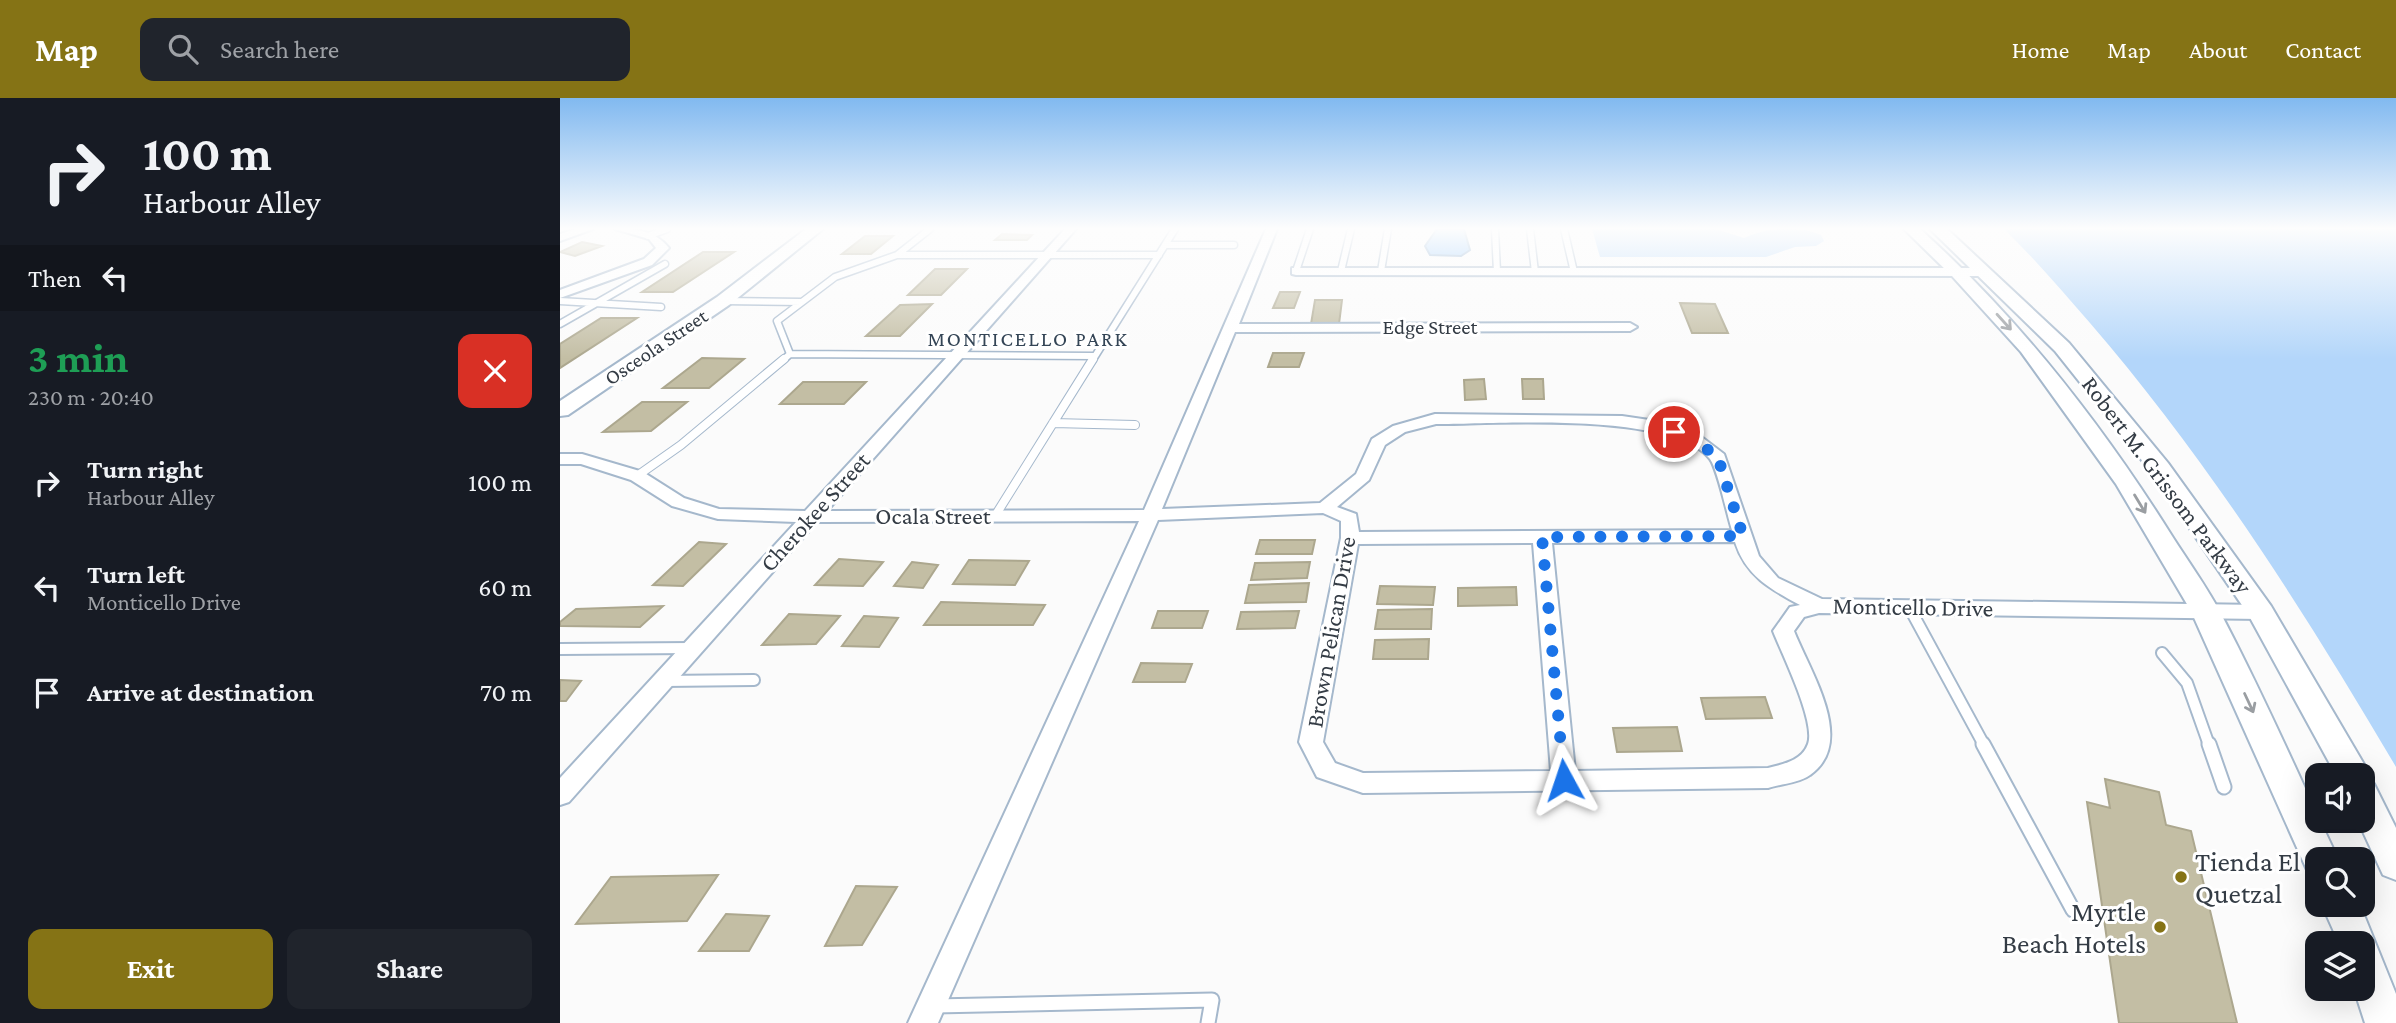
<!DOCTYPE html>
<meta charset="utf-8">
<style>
:root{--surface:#171b24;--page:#20242c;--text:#f1f3f6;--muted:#9ea1a6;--accent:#857315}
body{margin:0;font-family:"Crimson Pro",serif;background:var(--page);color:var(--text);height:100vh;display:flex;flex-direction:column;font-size:26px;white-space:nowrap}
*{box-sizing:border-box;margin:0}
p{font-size:23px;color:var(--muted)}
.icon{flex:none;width:38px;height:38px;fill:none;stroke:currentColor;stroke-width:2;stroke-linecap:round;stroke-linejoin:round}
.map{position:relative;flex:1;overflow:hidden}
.sheet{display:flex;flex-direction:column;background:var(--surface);width:560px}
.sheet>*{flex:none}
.guide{background:#171b24;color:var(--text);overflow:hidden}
.controls{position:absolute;left:1745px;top:665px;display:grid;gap:14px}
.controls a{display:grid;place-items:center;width:70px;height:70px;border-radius:14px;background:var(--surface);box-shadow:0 7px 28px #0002;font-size:35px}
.pin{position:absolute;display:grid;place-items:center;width:60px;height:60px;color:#fff;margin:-30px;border:4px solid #fff;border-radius:50%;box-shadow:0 2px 7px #0007}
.me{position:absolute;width:77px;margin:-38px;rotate:355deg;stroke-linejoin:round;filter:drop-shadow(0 0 5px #0008)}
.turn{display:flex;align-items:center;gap:24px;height:147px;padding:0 28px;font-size:32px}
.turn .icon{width:91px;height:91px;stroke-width:2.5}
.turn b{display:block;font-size:49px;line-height:60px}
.then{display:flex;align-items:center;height:66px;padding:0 28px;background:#0003;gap:14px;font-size:26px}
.round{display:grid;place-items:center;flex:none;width:74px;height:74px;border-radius:14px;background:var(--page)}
.summary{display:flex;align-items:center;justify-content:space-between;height:119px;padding:0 28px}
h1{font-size:42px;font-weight:700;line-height:52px;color:#1e9e55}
.action{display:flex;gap:14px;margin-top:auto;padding:14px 28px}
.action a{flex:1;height:80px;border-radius:14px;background:var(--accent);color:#fff;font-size:28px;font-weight:700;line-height:80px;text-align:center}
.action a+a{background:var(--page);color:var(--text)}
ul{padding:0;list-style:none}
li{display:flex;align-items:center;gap:21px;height:105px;padding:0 28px}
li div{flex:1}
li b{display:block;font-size:26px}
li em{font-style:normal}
header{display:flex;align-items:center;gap:42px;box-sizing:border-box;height:98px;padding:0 35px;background:var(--accent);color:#fff}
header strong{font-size:33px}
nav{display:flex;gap:38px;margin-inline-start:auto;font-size:24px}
.search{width:490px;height:63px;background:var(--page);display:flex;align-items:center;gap:18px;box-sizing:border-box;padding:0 24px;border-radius:14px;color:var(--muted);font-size:26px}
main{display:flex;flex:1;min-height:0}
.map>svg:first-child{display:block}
.green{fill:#b3d6fa}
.water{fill:#86c1fc;stroke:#6d99c5;stroke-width:2}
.building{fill:#c3bea4;stroke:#aca78e;stroke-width:2}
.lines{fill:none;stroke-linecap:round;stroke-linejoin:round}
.lane-far3-casing{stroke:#a5b8cc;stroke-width:9}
.lane-far2-casing{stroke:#a5b8cc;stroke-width:10}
.lane-far1-casing{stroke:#a5b8cc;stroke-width:14}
.lane-casing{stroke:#a5b8cc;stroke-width:17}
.street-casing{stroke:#a5b8cc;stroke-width:4}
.secondary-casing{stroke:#a5b8cc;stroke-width:4}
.lane-far3{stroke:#fff;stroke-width:6}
.lane-far2{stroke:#fff;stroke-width:8}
.lane-far1{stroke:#fff;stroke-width:10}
.lane{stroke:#fff;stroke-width:13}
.street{fill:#fff;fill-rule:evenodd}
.secondary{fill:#fff;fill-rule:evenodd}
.oneway{stroke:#9a9ea2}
.route{stroke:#1a73e8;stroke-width:12;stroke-dasharray:0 21.6}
.poi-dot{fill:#857315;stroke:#fff;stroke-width:2.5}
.labels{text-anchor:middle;stroke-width:6;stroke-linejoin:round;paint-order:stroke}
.far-street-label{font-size:21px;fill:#343c45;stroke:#fff}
.far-neighbourhood-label{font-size:21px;letter-spacing:2px;fill:#344556;stroke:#fff}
.street-label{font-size:24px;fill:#343c45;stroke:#fff}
.near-poi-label{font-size:28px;fill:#343c45;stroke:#fff;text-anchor:start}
</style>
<header>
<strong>Map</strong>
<div class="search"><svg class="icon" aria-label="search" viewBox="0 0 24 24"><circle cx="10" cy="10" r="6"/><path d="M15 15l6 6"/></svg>Search here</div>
<nav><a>Home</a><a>Map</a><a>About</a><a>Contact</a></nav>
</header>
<main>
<section class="sheet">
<div class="guide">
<div class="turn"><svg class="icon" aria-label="right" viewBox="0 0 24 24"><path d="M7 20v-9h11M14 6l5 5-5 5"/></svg><div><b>100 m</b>Harbour Alley</div></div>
<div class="then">Then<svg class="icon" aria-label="left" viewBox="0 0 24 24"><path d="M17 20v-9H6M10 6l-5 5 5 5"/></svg></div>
</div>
<div class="summary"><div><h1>3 min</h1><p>230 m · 20:40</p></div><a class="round" style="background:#d93025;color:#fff"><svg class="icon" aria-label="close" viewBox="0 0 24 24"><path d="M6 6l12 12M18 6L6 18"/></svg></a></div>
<ul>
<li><svg class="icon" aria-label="right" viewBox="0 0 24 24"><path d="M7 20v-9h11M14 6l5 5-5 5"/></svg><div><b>Turn right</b><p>Harbour Alley</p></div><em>100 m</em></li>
<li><svg class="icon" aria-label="left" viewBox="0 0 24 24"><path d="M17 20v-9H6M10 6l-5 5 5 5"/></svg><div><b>Turn left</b><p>Monticello Drive</p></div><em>60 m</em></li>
<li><svg class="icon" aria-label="arrive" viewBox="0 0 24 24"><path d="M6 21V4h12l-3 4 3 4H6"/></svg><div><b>Arrive at destination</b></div><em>70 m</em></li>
</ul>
<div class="action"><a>Exit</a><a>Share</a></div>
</section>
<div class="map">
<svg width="1836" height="925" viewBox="0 0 1836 925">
<rect width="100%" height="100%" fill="#fbfbfb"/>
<path class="green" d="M1032 131H1156L1184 140C1208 129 1237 127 1261 137L1264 143 1256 148 1235 149 1206 159H1040Z
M1444 131H1836V669C1745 514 1648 362 1530 225 1502 193 1475 161 1444 131Z"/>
<path class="water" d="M877 131H904L910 152 901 158 870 157 865 148Z"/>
<path class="building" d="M442 136 472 137 467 142H435Z
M305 138H333L311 156H282Z
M22 144 42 148 15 158 0 154Z
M143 154H174L113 194H82Z
M375 171H407L381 197H348Z
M720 194H740L734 210H713Z
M755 202H782L779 226H751Z
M1120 205 1155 206 1168 235H1132Z
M372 206 340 238H306L340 207Z
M41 220H77L0 270V246Z
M713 255H744L739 269H708Z
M142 260 184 261 149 290H103Z
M924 281 926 301 905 302 904 282Z
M962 281H983L984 301H963Z
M243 284H306L284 306H220Z
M82 304H127L91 333 43 334Z
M700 442H755L752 456H696Z
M139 444 166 446 123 488 93 487Z
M279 461 323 464 303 488 255 487Z
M409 462 469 463 455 487 393 486Z
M352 464 378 467 363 490 334 488Z
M750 464 747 480 691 482 695 465Z
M749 485 746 504 685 505 689 487Z
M820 488 875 489 873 507 817 506Z
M956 489 957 507 898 508V490Z
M381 504 485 507 473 527H364Z
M103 508 80 529 0 528V524L16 511Z
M872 511 871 531H815L818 512Z
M598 513H648L642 530H592Z
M739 513 735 530 677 531 681 514Z
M229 516 280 518 256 546 202 547Z
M304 518 338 520 319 549 282 548Z
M869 541 868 561H813L815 542Z
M581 565 632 566 625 584H573Z
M0 582 21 583 6 603H0Z
M1205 599 1212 620 1146 621 1141 600Z
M1117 629 1122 653 1057 654 1053 630Z
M1545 681 1599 694 1606 727 1631 733 1677 925H1559L1527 704 1550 710Z
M158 777 127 823 16 826 51 779Z
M296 788 337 789 302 847 265 848Z
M166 816 209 818 189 853H139Z"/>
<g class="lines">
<defs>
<path id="lane-far3" d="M935 131 937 174
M970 131 975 174
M1004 131 1014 174
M88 138 107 131
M605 147H674
M338 157H599
M736 173 750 131
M781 173 791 131
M821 173 828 131
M0 203 101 209
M163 203 242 204
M0 226 105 166
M230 256 535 258
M222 263 230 256 217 223 275 179 337 157 370 131
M532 263 615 131"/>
<path id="lane-far2" d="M493 325 575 327
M77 378 121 347 224 261
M435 418 533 261"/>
<path id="lane-far1" d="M1349 509 1424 647
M0 551 132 550
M1602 555 1627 585 1649 647
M104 583 194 582"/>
<path id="lane" d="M1423 646 1513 812
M1649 646 1664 689
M375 908 652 902 648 925"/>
<path id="street" d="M16 131H33L0 143V136Z
M55 131C77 131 94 132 109 150L92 167 0 200V192L84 161 96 150 89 141Z
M505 131H516L267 413 584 412 706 131H717L679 226 1070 225 1077 229 1070 233 675 234 602 411 760 405 796 376 812 341 833 328 875 316 1062 318 1096 323 1139 337 1164 356 1199 458 1218 480 1262 501 1701 507 1711 514 1701 521 1259 515 1244 519 1234 533C1250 574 1297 644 1250 677 1240 685 1220 686 1208 690L803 695 757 679 739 644 781 440V423L763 415 598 422 378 925H348L579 423 257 424 9 704 0 707V680L236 424 158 421 112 408 71 382 21 366H0V356H22L83 374 124 400 159 411 245 413ZM876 326C936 326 1113 313 1150 361 1158 372 1167 417 1172 432L799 434 796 416 777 409 809 382 825 347 845 334ZM1175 444C1186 478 1210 491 1240 507L1230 509 1213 533C1222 556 1256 624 1248 646 1242 663 1223 666 1208 670L1015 673 992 445ZM973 445 991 673 803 675 775 665 763 644 798 446Z
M732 170H1426L1432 174 1426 178 736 177 732 176Z"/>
<path id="secondary" d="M246 131H263L169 207 8 317 0 318V303L157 199Z
M1344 131H1360C1459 220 1541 325 1612 438 1628 463 1646 488 1660 514 1703 595 1740 681 1778 761H1757V775L1747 772 1742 761 1631 513 1556 386 1461 254 1392 178Z
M1370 131H1387L1509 245 1608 365 1711 508 1805 668 1810 677 1806 684 1814 686 1836 730V782L1823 777 1798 723H1802V677H1776L1688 516 1592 375 1495 253Z
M1762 807H1800L1836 896V925H1805L1794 891H1802V845H1779Z"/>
</defs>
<use href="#lane-far3" class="lane-far3-casing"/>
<use href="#lane-far2" class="lane-far2-casing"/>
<use href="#lane-far1" class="lane-far1-casing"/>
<use href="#lane" class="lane-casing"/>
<use href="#street" class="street-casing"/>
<use href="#secondary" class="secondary-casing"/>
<use href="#lane-far3" class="lane-far3"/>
<use href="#lane-far2" class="lane-far2"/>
<use href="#lane-far1" class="lane-far1"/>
<use href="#lane" class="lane"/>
<use href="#street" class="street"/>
<use href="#secondary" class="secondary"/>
</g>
<defs><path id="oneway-shaft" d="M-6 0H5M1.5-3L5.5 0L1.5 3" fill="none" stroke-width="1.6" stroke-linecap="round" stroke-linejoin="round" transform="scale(1.75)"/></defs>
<g class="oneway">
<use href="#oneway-shaft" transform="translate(1444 224) rotate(48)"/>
<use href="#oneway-shaft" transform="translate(1580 406) rotate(59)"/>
<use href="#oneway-shaft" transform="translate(1689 605) rotate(65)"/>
</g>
<linearGradient id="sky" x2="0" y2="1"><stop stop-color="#81b9f0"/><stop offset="0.5" stop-color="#fdfdfd"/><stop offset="1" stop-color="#fdfdfd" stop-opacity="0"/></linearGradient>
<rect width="1836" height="261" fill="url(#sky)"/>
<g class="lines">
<path class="route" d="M1004 682 982 439 1183 438 1158 360 1133 340 1114 334"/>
</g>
<g class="poi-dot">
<circle cx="1621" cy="779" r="7"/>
<circle cx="1600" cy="829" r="7"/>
</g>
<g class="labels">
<g class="far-street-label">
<text x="870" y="236">Edge Street</text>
<text transform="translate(96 249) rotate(-34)" y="7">Osceola Street</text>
</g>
<g class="far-neighbourhood-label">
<text x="468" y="248">MONTICELLO PARK</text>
</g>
<g class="street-label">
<text transform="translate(1607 387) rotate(53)" y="8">Robert M. Grissom Parkway</text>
<text transform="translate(255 414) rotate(-48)" y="8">Cherokee Street</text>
<text x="373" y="426">Ocala Street</text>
<text transform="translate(1353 509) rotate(1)" y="8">Monticello Drive</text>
<text transform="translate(771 534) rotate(-80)" y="8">Brown Pelican Drive</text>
</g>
<g class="near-poi-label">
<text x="1635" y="773">Tienda El<tspan x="1635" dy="32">Quetzal</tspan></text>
<text x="1586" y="823" text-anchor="end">Myrtle<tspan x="1586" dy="32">Beach Hotels</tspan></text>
</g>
</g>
</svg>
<div class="controls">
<a><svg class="icon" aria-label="sound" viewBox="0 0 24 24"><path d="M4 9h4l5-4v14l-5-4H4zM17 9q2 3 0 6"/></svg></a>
<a><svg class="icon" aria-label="search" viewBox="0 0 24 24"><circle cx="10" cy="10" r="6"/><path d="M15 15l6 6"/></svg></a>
<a><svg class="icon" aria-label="layers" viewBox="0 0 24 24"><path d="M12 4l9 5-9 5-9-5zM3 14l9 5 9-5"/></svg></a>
</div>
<div class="pin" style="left:1114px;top:334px;background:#d93025"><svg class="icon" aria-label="arrive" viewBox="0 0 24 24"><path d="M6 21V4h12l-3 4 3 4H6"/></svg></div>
<svg class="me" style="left:1004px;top:682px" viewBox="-20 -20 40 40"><path d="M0-17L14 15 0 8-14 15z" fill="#1a73e8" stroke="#fff" stroke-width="4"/></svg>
</div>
</main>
